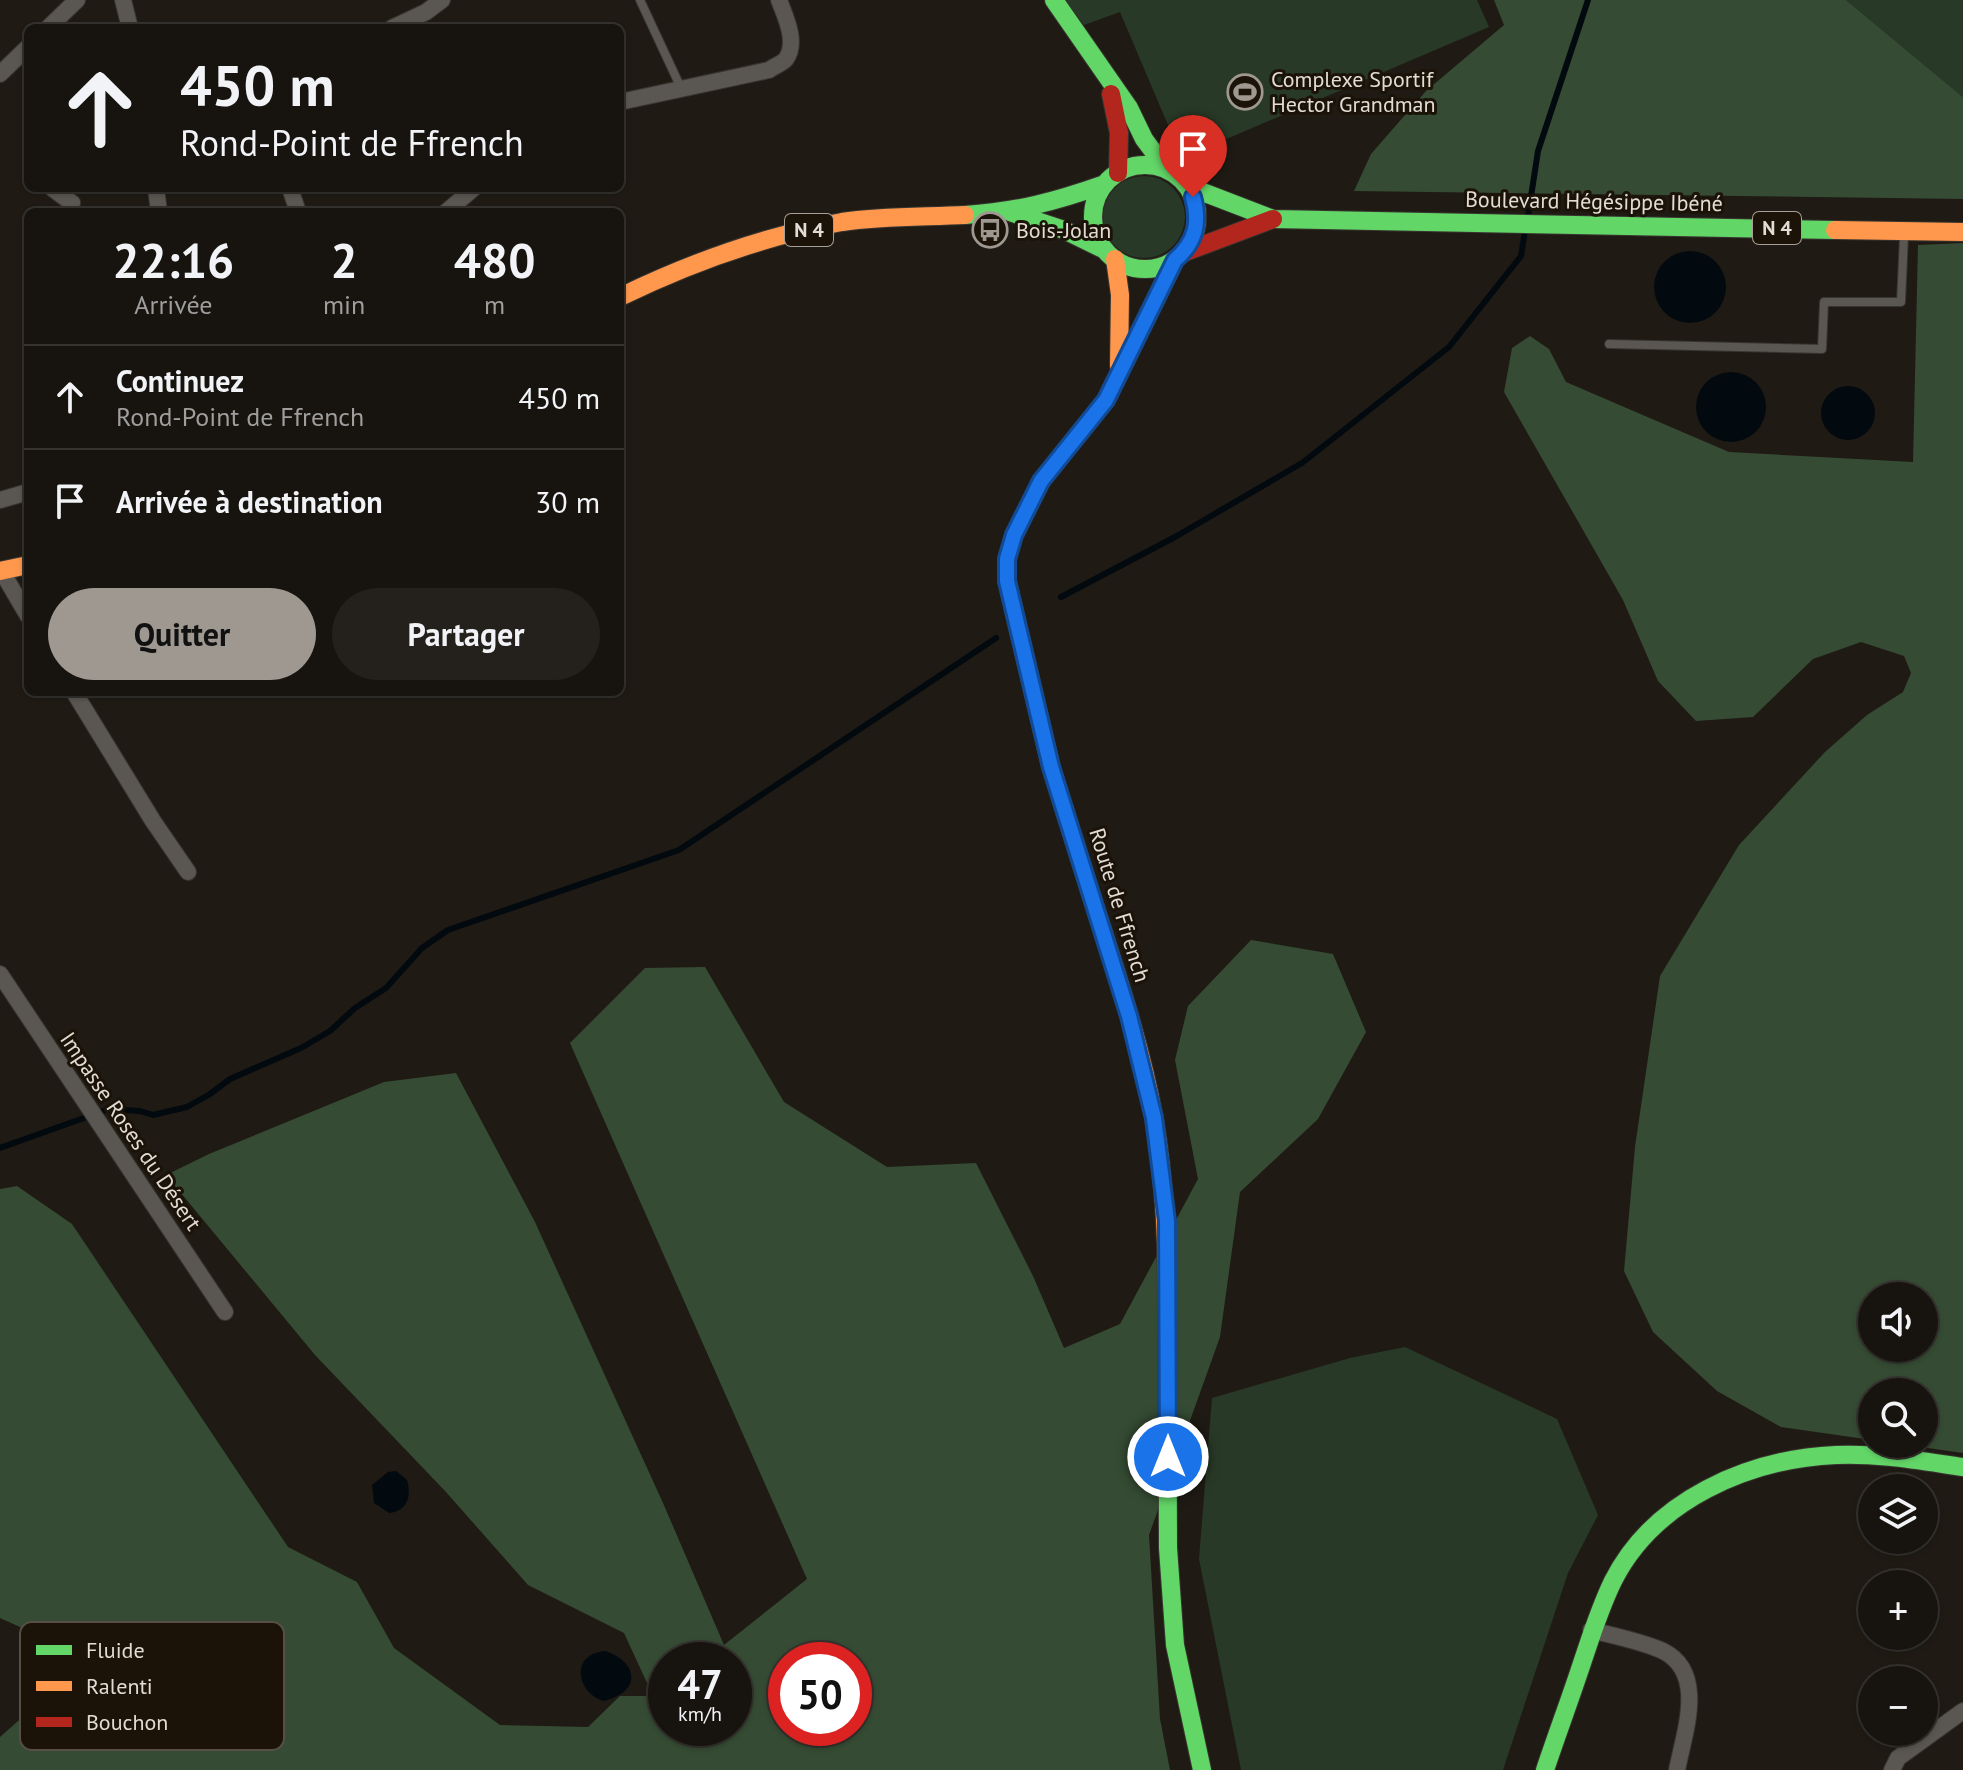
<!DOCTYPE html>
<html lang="fr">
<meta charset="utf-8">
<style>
:root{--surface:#17140f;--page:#24211d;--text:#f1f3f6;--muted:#9e9e9e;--line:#36332f;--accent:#9e9891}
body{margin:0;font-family:"PT Sans",sans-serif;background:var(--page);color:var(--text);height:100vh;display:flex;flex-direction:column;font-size:30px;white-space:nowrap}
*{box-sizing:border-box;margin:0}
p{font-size:26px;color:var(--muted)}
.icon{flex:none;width:44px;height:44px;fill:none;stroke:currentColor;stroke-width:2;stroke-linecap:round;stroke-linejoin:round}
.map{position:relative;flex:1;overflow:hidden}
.drawer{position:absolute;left:24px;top:208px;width:600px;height:488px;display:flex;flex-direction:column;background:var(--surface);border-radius:12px;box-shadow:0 2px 6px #0004,0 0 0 2px var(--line)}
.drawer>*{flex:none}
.guide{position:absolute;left:24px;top:24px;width:600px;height:168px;border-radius:12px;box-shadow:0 2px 6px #0004,0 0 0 2px var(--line);background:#17140f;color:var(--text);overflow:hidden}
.fabs{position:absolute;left:1858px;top:1282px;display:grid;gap:16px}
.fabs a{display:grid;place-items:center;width:80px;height:80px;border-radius:50%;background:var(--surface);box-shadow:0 2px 6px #0004,0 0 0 2px var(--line);font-size:40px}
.speed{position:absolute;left:648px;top:1642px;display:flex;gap:16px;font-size:40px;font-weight:700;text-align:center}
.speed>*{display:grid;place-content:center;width:104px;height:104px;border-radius:50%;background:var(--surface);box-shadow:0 2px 6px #0004,0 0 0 2px var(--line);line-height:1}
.speed small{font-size:20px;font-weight:400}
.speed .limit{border:12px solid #d22;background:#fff;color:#111}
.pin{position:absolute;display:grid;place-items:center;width:68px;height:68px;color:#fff;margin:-82px -34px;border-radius:50% 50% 50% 0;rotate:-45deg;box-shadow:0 0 8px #0007}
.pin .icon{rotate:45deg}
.me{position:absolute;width:88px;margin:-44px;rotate:0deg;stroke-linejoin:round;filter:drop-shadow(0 0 6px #0008)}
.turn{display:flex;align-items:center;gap:28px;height:168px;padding:0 24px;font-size:36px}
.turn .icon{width:104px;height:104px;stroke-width:2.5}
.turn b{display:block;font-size:56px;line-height:68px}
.eta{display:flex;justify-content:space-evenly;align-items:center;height:136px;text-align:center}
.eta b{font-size:48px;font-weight:700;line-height:56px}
.action{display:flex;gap:16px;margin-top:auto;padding:16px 24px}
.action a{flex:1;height:92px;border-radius:48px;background:var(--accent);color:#111;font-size:32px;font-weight:700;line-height:92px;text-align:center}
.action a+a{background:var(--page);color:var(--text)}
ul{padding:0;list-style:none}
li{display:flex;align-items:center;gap:24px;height:104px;padding:0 24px;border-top:2px solid var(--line)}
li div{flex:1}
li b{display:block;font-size:30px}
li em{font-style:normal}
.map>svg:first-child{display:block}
.green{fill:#293927}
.forest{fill:#354b33;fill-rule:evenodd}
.water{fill:#030a0f}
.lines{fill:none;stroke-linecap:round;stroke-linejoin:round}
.stream{stroke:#030a0f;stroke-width:6}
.lane-casing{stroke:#383530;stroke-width:10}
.street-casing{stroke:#383530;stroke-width:18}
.fast-casing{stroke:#383530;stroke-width:20}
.slow-casing{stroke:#383530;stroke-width:20}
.jam-casing{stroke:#383530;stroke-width:20}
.lane{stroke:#5a5651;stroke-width:8}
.street{stroke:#5a5651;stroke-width:16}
.fast{stroke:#63d668;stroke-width:18}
.slow{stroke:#ff974d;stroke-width:18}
.jam{stroke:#b3261e;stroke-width:18}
.route-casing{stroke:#114b97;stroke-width:20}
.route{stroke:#1a73e8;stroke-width:14}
.labels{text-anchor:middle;stroke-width:6;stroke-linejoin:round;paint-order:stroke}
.shield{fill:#1b1208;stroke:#a69f97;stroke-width:2}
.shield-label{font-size:20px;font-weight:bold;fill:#e2dcd4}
.poi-label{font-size:22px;fill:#e2dcd4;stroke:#1b1208;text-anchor:start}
.street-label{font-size:22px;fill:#e2dcd4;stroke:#1b1208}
.key{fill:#1b1208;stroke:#574f45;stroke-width:2}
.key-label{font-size:22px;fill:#e2dcd4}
</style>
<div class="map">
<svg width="1963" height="1770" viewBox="0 0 1963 1770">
<rect width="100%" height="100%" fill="#1f1b14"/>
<path class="green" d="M1065 0H1477L1489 27 1182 158 1120 12 1084 25Z
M1846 0H1963V97Z
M1103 217a41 41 0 1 1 82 0a41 41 0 1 1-82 0Z
M1405 1347 1557 1419 1598 1515 1568 1573 1503 1770H1241L1199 1559 1212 1398 1350 1358Z"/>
<path class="forest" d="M1494 0H1846L1963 97V199L1354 191 1371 154 1426 91 1504 25Z
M1963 243V1453L1900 1444H1924V1392H1872V1440L1781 1427 1717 1391 1653 1332 1624 1271 1635 1147 1660 976 1739 845 1825 752 1867 715 1903 692 1911 673 1904 656 1861 642 1813 659 1753 717 1696 721 1658 681 1623 600 1504 392 1512 348 1530 336 1549 349 1566 382 1729 452 1913 462 1918 245ZM1872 1296H1924V1348H1872Z
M1251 940 1333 954 1366 1032 1318 1119 1240 1192 1220 1337 1149 1535 1160 1719 1170 1770H0V1737L89 1658 0 1618V1189L17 1186 72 1224 288 1547 357 1582 394 1648 500 1725 588 1727 620 1696H653L624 1633 528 1585 446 1492 315 1355 166 1175 209 1154 384 1082 456 1073 535 1222 663 1503 724 1645 807 1579 570 1043 645 968 705 967 784 1102 887 1167 976 1163 1033 1276 1064 1348 1120 1324 1198 1179 1175 1060 1188 1006ZM666 1660H734V1728H666ZM786 1660H854V1728H786Z"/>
<path class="water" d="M1654 287a36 36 0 1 1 72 0a36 36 0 1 1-72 0Z
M1696 407a35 35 0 1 1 70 0a35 35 0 1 1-70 0Z
M1821 413a27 27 0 1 1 54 0a27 27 0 1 1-54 0Z
M396 1471 407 1480C412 1497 407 1511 389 1513L374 1503 372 1485 388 1472Z
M605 1651C640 1662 641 1693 603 1701 576 1692 570 1654 605 1651Z"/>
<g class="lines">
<path class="stream" d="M1528 216 1538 151 1588 0
M1061 597 1175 537 1302 463 1449 347 1521 256 1525 231
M0 1148 109 1109 140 1111 153 1115 187 1107 210 1094 230 1079 301 1048 330 1031 355 1008 386 988 422 948 448 930 679 850 996 638"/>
<defs>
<path id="lane" d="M640 0 681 88
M1609 344 1822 349 1824 302H1901L1904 236"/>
<path id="street" d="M123 0 130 28
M48 28 77 0
M392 28 426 12 442 0
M0 74 28 47
M620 102 769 70C773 67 783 63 786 59 798 42 785 16 779 0
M52 188 72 203 69 212
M156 188 159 212
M290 188 298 212
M446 212 474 188
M0 500 28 492
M1 570 28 616
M74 692 153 821 188 872
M0 974 225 1312
M1591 1630C1614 1636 1641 1641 1663 1651 1707 1673 1684 1733 1677 1770
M1892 1770 1898 1758 1963 1711"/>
<path id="fast" d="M1054 0 1129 108 1144 139 1167 170
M1093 217a52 52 0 1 1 104 0a52 52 0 1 1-104 0Z
M1187 186 1273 219 1835 230
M1010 212 1064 230 1105 250
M965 215C1019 211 1054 202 1105 184
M1089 888 1051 767 1007 581V559L1014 535 1041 481 1106 400 1175 260
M1167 1308 1168 1548 1175 1645 1202 1770
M1545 1770C1556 1737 1568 1705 1579 1672 1590 1640 1598 1612 1613 1581 1654 1500 1748 1459 1836 1455 1878 1453 1921 1461 1963 1467"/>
<path id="slow" d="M1835 230 1963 232
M1115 259 1120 295 1119 366
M620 297C690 263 764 236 842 222 881 216 924 217 965 215
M0 571 28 565
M1089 888C1113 964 1140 1040 1154 1118 1165 1181 1167 1244 1167 1308"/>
<path id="jam" d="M1111 94 1119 133 1118 173
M1185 252 1273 219"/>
</defs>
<use href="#lane" class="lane-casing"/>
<use href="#street" class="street-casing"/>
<use href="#fast" class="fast-casing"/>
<use href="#slow" class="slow-casing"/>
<use href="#jam" class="jam-casing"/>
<use href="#lane" class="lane"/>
<use href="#street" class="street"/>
<use href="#fast" class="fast"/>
<use href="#slow" class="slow"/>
<use href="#jam" class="jam"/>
</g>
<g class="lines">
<defs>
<path id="route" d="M1168 1457 1167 1221 1154 1118 1129 1016 1051 767 1007 581V559L1014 535 1041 481 1106 400 1175 260C1196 242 1200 222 1193 197"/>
</defs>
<use href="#route" class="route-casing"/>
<use href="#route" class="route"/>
</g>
<defs>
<symbol id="stadium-ring" viewBox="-11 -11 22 22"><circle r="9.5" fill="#1b1208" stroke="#9e9891" stroke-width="1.5"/><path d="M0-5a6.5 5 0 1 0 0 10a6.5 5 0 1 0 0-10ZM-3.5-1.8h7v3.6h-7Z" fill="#9e9891"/></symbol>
<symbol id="bus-ring" viewBox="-11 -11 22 22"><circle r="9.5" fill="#1b1208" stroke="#9e9891" stroke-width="1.5"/><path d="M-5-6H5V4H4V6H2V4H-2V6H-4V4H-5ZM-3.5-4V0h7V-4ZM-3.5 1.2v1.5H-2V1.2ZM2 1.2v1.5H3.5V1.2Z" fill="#9e9891"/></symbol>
</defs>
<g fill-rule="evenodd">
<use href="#stadium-ring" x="1225" y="72" width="40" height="40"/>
<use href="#bus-ring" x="970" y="210" width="40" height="40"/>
</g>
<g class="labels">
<g class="shield">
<rect x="1753" y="212" width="48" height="32" rx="6"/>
<rect x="785" y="214" width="48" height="32" rx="6"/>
</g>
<g class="shield-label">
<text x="1777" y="235">N 4</text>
<text x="809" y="237">N 4</text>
</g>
<g class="poi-label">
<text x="1271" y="87">Complexe Sportif<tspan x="1271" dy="25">Hector Grandman</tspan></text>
<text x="1016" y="238">Bois-Jolan</text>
</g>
<g class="street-label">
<text transform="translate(1594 201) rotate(1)" y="8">Boulevard Hégésippe Ibéné</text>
<text transform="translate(1120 905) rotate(73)" y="8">Route de Ffrench</text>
<text transform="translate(131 1131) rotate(56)" y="8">Impasse Roses du Désert</text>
</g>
</g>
<rect x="20" y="1622" width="264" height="128" rx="12" class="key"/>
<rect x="36" y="1645" width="36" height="10" fill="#63d668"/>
<rect x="36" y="1681" width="36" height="10" fill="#ff974d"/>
<rect x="36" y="1717" width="36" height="10" fill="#b3261e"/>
<g class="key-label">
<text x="86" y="1658">Fluide</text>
<text x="86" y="1694">Ralenti</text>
<text x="86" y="1730">Bouchon</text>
</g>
</svg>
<div class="fabs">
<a><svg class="icon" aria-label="sound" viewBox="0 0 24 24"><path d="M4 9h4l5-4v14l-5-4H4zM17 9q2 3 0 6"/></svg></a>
<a><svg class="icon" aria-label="search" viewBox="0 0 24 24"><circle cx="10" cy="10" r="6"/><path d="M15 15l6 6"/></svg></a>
<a><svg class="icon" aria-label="layers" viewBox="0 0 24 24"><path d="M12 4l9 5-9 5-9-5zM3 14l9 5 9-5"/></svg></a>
<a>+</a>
<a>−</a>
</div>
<div class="speed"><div>47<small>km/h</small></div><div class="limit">50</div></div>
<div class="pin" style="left:1193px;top:197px;background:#d93025"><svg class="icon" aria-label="arrive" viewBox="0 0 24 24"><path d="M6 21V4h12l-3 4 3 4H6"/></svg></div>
<svg class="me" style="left:1168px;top:1457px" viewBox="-20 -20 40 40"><circle r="17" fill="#1a73e8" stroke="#fff" stroke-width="3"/><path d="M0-11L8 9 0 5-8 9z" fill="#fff"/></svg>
<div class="guide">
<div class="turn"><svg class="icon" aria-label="ahead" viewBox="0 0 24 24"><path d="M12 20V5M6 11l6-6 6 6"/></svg><div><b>450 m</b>Rond-Point de Ffrench</div></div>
</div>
<section class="drawer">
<div class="eta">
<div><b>22:16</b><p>Arrivée</p></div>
<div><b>2</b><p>min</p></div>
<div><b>480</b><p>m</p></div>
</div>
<ul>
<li><svg class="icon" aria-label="ahead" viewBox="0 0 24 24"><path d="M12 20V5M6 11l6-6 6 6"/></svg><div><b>Continuez</b><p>Rond-Point de Ffrench</p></div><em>450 m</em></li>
<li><svg class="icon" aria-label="arrive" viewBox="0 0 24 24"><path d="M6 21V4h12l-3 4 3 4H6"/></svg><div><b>Arrivée à destination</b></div><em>30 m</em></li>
</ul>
<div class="action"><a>Quitter</a><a>Partager</a></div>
</section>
</div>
